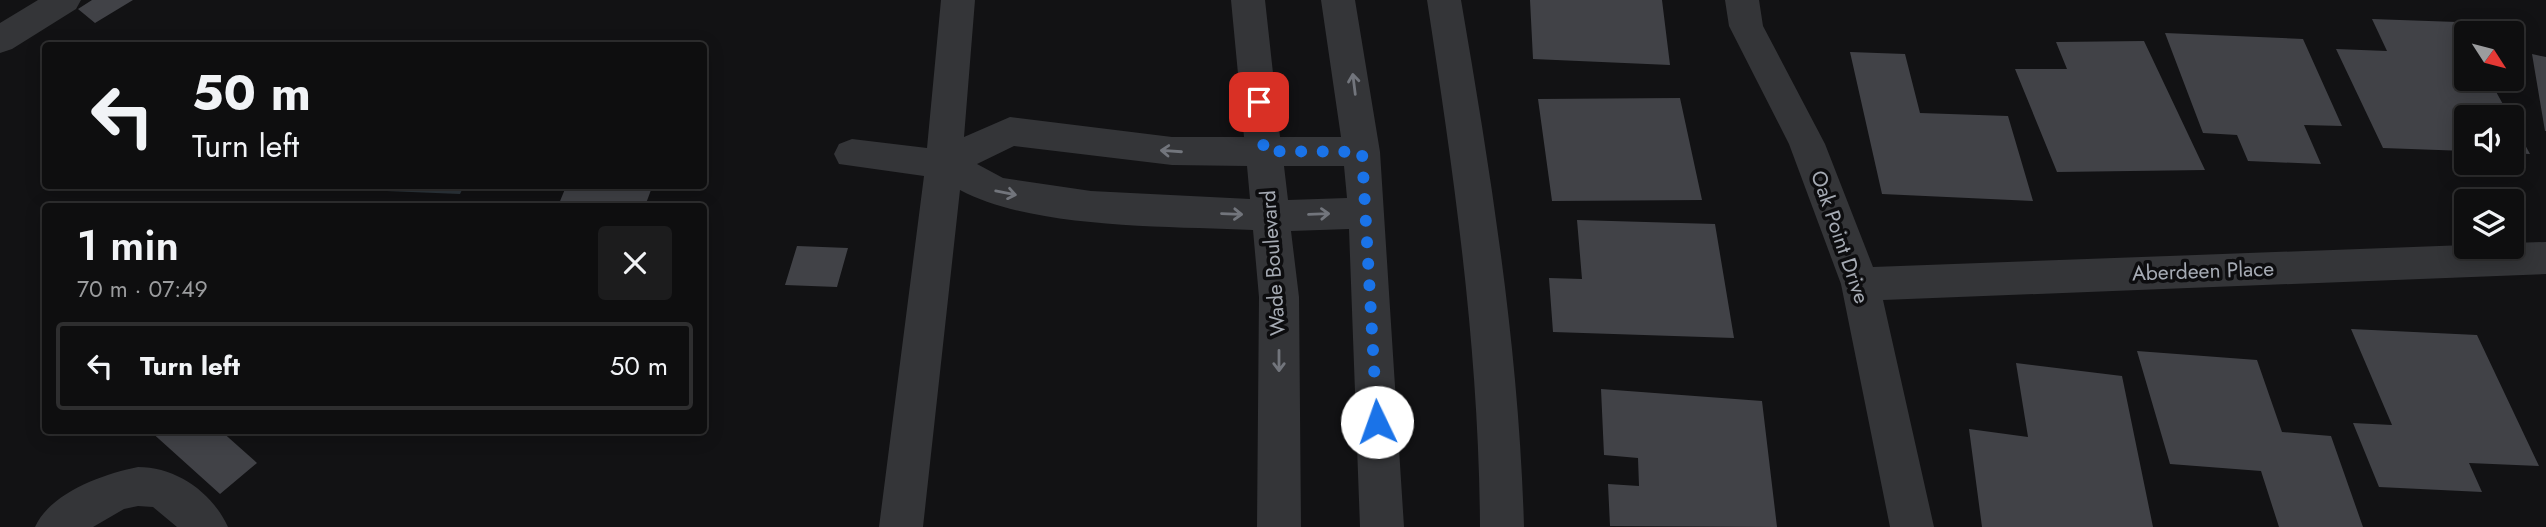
<!DOCTYPE html>
<meta charset="utf-8">
<style>
:root{--surface:#0e0e0f;--page:#1c1c1d;--text:#f1f3f6;--muted:#9b9c9e;--line:#2e2e2f}
body{margin:0;font-family:Jost,sans-serif;background:var(--page);color:var(--text);height:100vh;display:flex;flex-direction:column;font-size:26px;white-space:nowrap}
*{box-sizing:border-box;margin:0}
p{font-size:23px;color:var(--muted)}
.icon{flex:none;width:38px;height:38px;fill:none;stroke:currentColor;stroke-width:2;stroke-linecap:round;stroke-linejoin:round}
.map{position:relative;flex:1;overflow:hidden}
.panel{position:absolute;left:42px;top:203px;width:665px;height:231px;display:flex;flex-direction:column;background:var(--surface);border-radius:7px;box-shadow:0 4px 18px #0003,0 0 0 2px var(--line)}
.panel>*{flex:none}
.guide{position:absolute;left:42px;top:42px;width:665px;height:147px;border-radius:7px;box-shadow:0 4px 18px #0003,0 0 0 2px var(--line);background:#0e0e0f;color:var(--text);overflow:hidden}
.needle{width:46px;rotate:126deg}
.buttons{position:absolute;left:2454px;top:21px;display:grid;gap:14px}
.buttons a{display:grid;place-items:center;width:70px;height:70px;border-radius:7px;background:var(--surface);box-shadow:0 4px 18px #0003,0 0 0 2px var(--line);font-size:35px}
.pin{position:absolute;display:grid;place-items:center;width:60px;height:60px;color:#fff;margin:-30px;border-radius:14px;box-shadow:0 4px 10px #0006}
.me{position:absolute;width:77px;margin:-38px;rotate:357deg;stroke-linejoin:round;filter:drop-shadow(0 0 5px #0008)}
.turn{display:flex;align-items:center;gap:24px;height:147px;padding:0 35px;font-size:32px}
.turn .icon{width:91px;height:91px;stroke-width:2.5}
.turn b{display:block;font-size:49px;line-height:60px}
.round{display:grid;place-items:center;flex:none;width:74px;height:74px;border-radius:7px;background:var(--page)}
.headline{display:flex;align-items:center;justify-content:space-between;height:119px;padding:0 35px}
h1{font-size:42px;font-weight:600;line-height:52px}
ul{padding:0;list-style:none}
li{display:flex;align-items:center;gap:21px;height:88px;margin:0 14px 10px;padding:0 21px;border:4px solid var(--line);border-radius:7px}
li div{flex:1}
li b{display:block;font-size:26px}
li em{font-style:normal}
.map>svg:first-child{display:block}
.water{fill:#2d353b}
.building{fill:#414247}
.lines{fill:none;stroke-linecap:round;stroke-linejoin:round}
.minor{fill:#343538;fill-rule:evenodd}
.oneway{stroke:#72757c}
.route{stroke:#1a73e8;stroke-width:12;stroke-dasharray:0 21.6}
.labels{text-anchor:middle;stroke-width:7;stroke-linejoin:round;paint-order:stroke}
.street-label{font-size:21px;fill:#a5aab3;stroke:#0d0d0f}
</style>
<div class="map">
<svg width="2546" height="527" viewBox="0 0 2546 527">
<rect width="100%" height="100%" fill="#121214"/>
<path class="water" d="M389 186H464L460 194 386 191Z"/>
<path class="building" d="M92 0H133L95 23 78 9Z
M1530 0H1662L1670 65 1533 59Z
M2372 19 2457 22 2466 37V79H2489L2510 117H2466V151L2383 148 2336 49 2387 51Z
M2165 33 2303 39 2342 126 2304 125 2321 164 2248 161 2237 135 2203 133Z
M2144 41 2205 170 2057 172 2015 69H2067L2056 42Z
M1850 52 1905 54 1920 113 2008 116 2033 201 1882 194Z
M2532 54 2546 57V131H2545Z
M1680 98 1702 200 1552 201 1538 99Z
M2511 119 2530 154 2511 153Z
M535 186H662L660 191 651 190 645 206H558L565 189Z
M1577 220 1715 224 1734 338 1553 332 1549 278 1582 279Z
M797 246 848 248 837 287 785 285Z
M2351 329 2477 335 2539 466 2469 463 2482 492 2379 487 2353 423 2392 425Z
M2137 351 2257 360 2282 432 2331 436 2363 527H2279L2261 471 2170 464Z
M2016 363 2122 376 2153 527H1982L1969 429 2028 437Z
M1601 389 1762 401 1777 527 1610 526 1608 484 1639 486 1638 458 1604 455Z
M149 430H220L257 463 220 494Z"/>
<g class="lines">
<path class="minor" d="M38 0H81L76 9 12 49 0 53V23Z
M941 0H975L964 137 1010 117 1172 137H1244L1231 0H1265L1280 137H1341L1321 0H1355L1380 152 1404 527H1360L1349 229 1291 231 1299 297 1301 527H1257L1259 297 1253 230C1169 226 1032 229 960 190L923 527H879L924 176 839 164 834 154 839 144 852 139 927 148ZM1014 146 1172 165 1247 166 1250 199 1091 191 1003 178 977 164ZM1284 166H1344L1347 198 1288 200Z
M1427 0H1461C1491 175 1519 349 1524 527H1480C1479 349 1454 175 1427 0Z
M1725 0H1759L1763 26 1825 144 1873 267 2466 245 2511 247V243L2546 242V274L1883 300 1934 527H1890L1841 284 1789 144 1729 26Z
M138 467C176 467 212 492 228 527H177L153 507 138 506 124 509 93 527H35C50 493 103 474 138 467Z"/>
</g>
<defs><path id="oneway-shaft" d="M-6 0H5M1.5-3L5.5 0L1.5 3" fill="none" stroke-width="1.6" stroke-linecap="round" stroke-linejoin="round" transform="scale(1.75)"/></defs>
<g class="oneway">
<use href="#oneway-shaft" transform="translate(1354 84) rotate(-97)"/>
<use href="#oneway-shaft" transform="translate(1171 151) rotate(-176)"/>
<use href="#oneway-shaft" transform="translate(1006 193) rotate(11)"/>
<use href="#oneway-shaft" transform="translate(1232 214) rotate(2)"/>
<use href="#oneway-shaft" transform="translate(1319 214) rotate(-2)"/>
<use href="#oneway-shaft" transform="translate(1279 361) rotate(90)"/>
</g>
<g class="lines">
<path class="route" d="M1259 102 1264 151 1362 152 1377 422"/>
</g>
<g class="labels">
<g class="street-label">
<text transform="translate(1840 237) rotate(71)" y="7">Oak Point Drive</text>
<text transform="translate(1273 263) rotate(-94)" y="7">Wade Boulevard</text>
<text transform="translate(2203 271) rotate(-2)" y="7">Aberdeen Place</text>
</g>
</g>
</svg>
<div class="buttons">
<a><svg class="needle" viewBox="-14 -14 28 28"><path d="M0-13l5 13h-10z" fill="#e53935"/><path d="M0 13l5-13h-10z" fill="#9b9c9e"/></svg></a>
<a><svg class="icon" aria-label="sound" viewBox="0 0 24 24"><path d="M4 9h4l5-4v14l-5-4H4zM17 9q2 3 0 6"/></svg></a>
<a><svg class="icon" aria-label="layers" viewBox="0 0 24 24"><path d="M12 4l9 5-9 5-9-5zM3 14l9 5 9-5"/></svg></a>
</div>
<div class="pin" style="left:1259px;top:102px;background:#d93025"><svg class="icon" aria-label="arrive" viewBox="0 0 24 24"><path d="M6 21V4h12l-3 4 3 4H6"/></svg></div>
<svg class="me" style="left:1377px;top:422px" viewBox="-20 -20 40 40"><circle r="19" fill="#fff"/><path d="M0-13L10 11 0 6-10 11z" fill="#1a73e8"/></svg>
<div class="guide">
<div class="turn"><svg class="icon" aria-label="left" viewBox="0 0 24 24"><path d="M17 20v-9H6M10 6l-5 5 5 5"/></svg><div><b>50 m</b>Turn left</div></div>
</div>
<section class="panel">
<div class="headline"><div><h1>1 min</h1><p>70 m · 07:49</p></div><a class="round"><svg class="icon" aria-label="close" viewBox="0 0 24 24"><path d="M6 6l12 12M18 6L6 18"/></svg></a></div>
<ul>
<li><svg class="icon" aria-label="left" viewBox="0 0 24 24"><path d="M17 20v-9H6M10 6l-5 5 5 5"/></svg><div><b>Turn left</b></div><em>50 m</em></li>
</ul>
</section>
</div>
